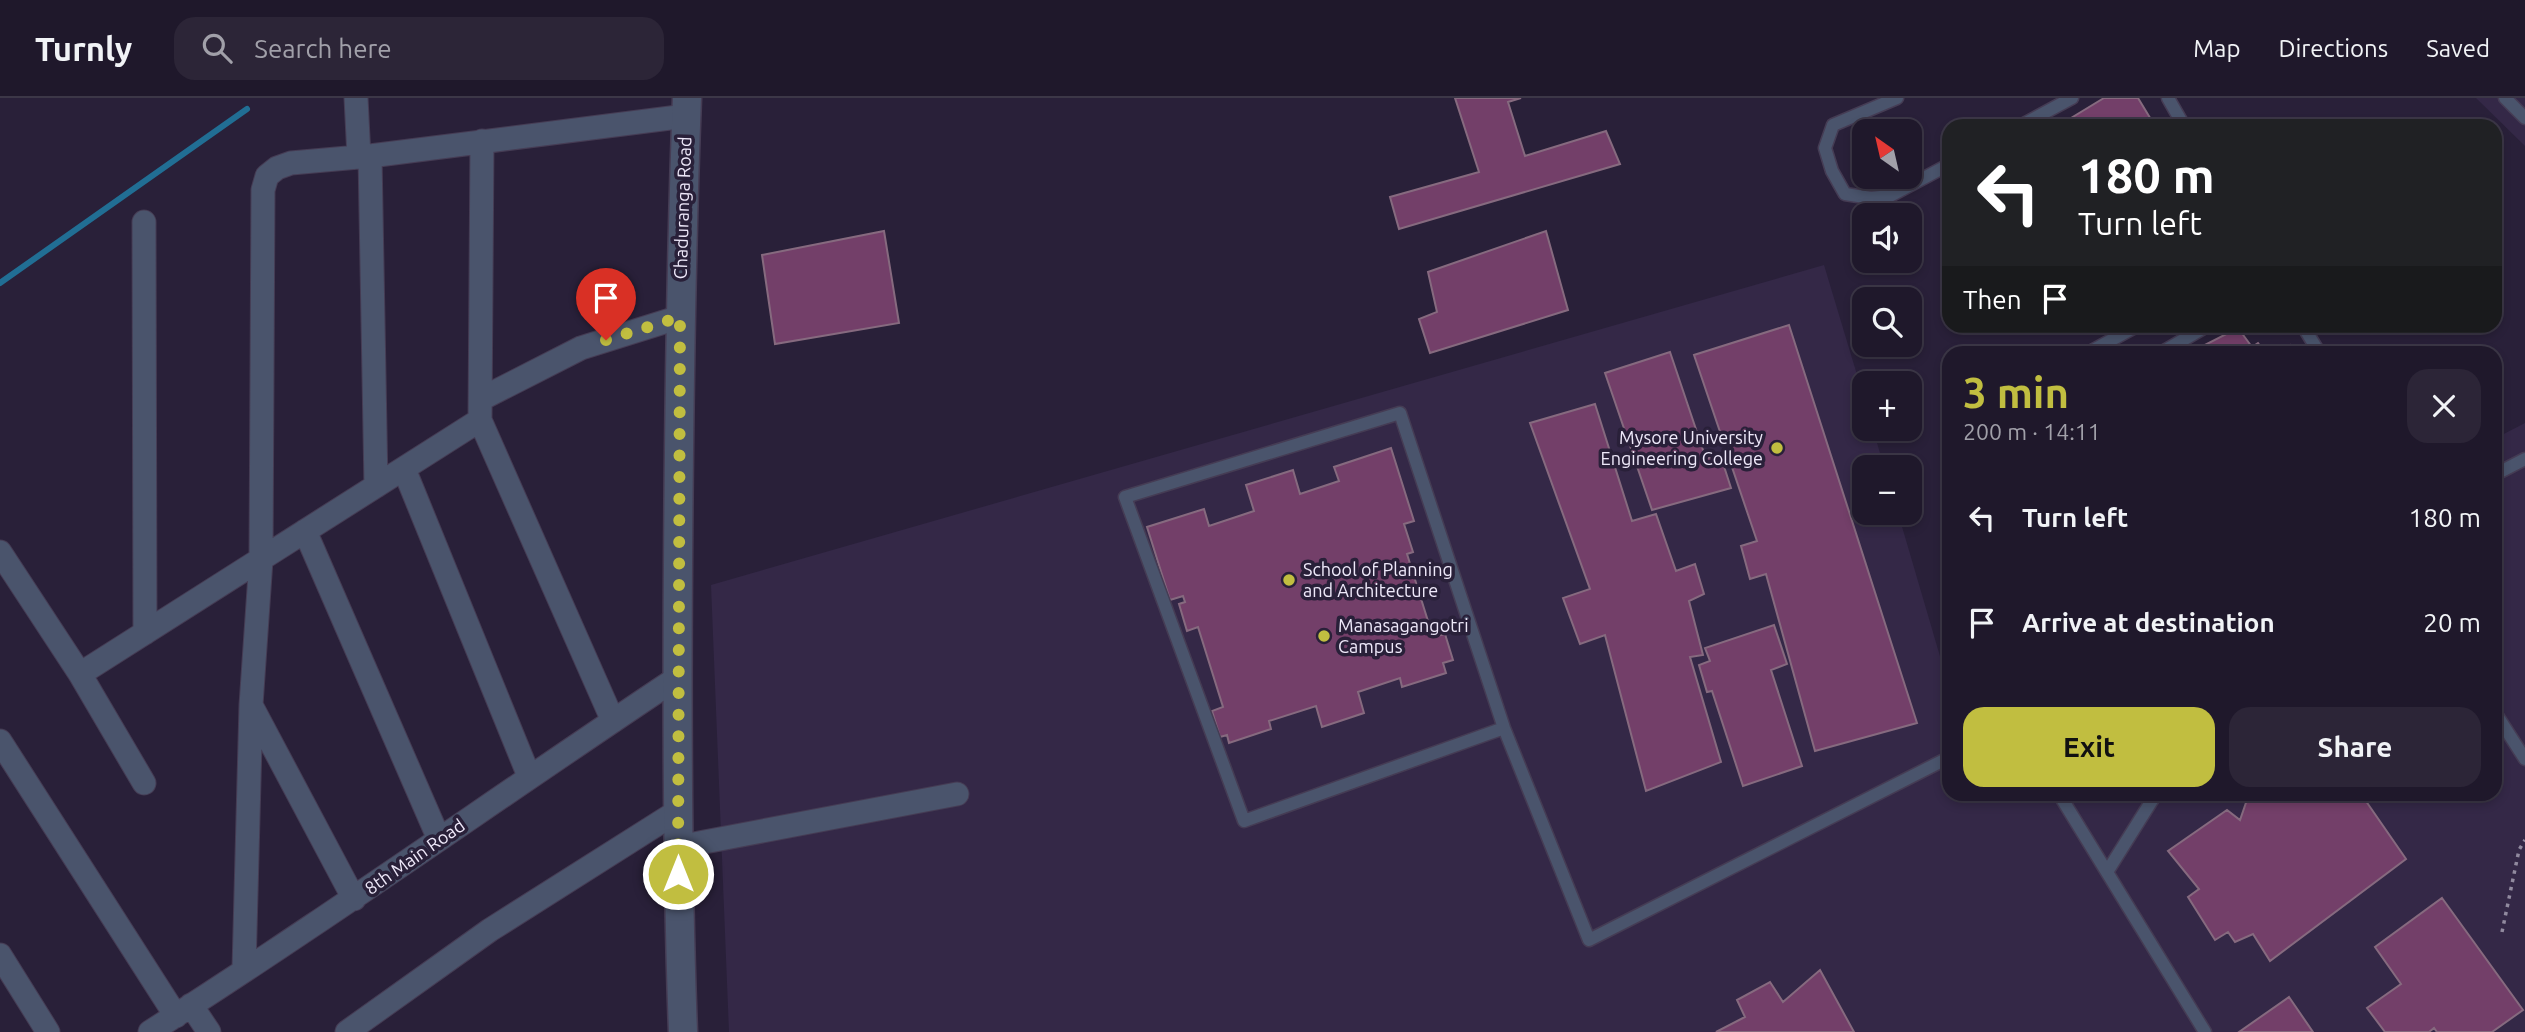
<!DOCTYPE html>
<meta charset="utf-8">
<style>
:root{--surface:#1f182b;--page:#2c2537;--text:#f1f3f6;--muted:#a1a0a9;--line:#3c3747;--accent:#c1be40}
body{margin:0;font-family:Ubuntu,sans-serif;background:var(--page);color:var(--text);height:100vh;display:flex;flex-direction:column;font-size:26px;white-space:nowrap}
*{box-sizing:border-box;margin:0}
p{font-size:23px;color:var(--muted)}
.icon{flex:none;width:38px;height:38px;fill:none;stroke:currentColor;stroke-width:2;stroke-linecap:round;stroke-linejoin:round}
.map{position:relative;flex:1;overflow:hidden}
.sheet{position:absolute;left:1942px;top:248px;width:560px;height:455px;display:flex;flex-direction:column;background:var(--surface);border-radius:21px;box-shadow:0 4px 10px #0003,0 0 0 2px var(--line)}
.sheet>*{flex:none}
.guide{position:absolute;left:1942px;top:21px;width:560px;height:214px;border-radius:21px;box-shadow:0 4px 10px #0003,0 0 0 2px var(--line);background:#202124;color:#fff;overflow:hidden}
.needle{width:46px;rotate:326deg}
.buttons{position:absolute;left:1852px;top:21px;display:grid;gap:14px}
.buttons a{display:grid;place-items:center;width:70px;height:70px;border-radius:14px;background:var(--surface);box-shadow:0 4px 10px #0003,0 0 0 2px var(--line);font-size:35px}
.pin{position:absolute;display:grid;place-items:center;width:60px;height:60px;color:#fff;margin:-72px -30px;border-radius:50% 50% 50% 0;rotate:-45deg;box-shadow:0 0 7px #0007}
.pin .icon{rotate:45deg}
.me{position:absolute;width:77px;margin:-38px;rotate:0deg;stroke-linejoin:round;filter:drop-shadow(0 0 5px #0008)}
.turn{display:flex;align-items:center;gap:24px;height:147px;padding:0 21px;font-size:32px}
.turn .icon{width:91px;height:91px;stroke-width:2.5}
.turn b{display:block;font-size:49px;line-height:60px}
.then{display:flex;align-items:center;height:66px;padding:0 21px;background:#0003;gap:14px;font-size:26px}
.round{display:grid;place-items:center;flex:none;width:74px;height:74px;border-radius:21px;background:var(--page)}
.headline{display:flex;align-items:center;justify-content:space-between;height:119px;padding:0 21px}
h1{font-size:42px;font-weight:700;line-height:52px;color:var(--accent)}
.cta{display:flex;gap:14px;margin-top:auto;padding:14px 21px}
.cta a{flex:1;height:80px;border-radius:21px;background:var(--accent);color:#111;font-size:28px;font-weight:700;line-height:80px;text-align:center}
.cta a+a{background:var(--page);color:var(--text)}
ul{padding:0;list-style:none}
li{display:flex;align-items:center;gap:21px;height:105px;padding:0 21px}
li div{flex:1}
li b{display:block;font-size:26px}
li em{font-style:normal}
header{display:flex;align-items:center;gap:42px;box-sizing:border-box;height:98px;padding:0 35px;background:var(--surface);border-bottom:2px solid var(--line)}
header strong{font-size:33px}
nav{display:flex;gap:38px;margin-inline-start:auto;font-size:24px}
.search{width:490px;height:63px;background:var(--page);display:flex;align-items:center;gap:18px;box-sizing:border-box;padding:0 24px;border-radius:21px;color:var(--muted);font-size:26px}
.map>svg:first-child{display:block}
.built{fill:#342847}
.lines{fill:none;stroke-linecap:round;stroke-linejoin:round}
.stream{stroke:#216e94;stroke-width:6}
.building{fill:#733f69;stroke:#866a7f;stroke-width:2}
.service-casing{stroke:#453c54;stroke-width:15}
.minor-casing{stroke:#453c54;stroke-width:25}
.tertiary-casing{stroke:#453c54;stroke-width:31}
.path{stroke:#918a9f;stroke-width:3.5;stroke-dasharray:3.5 5;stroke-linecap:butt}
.service{stroke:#4a546c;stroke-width:12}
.minor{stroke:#4a546c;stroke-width:23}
.tertiary{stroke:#4a546c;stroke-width:28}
.route{stroke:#c1be40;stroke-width:12;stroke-dasharray:0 21.6}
.poi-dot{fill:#c1be40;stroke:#292039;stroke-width:2.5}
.labels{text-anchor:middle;stroke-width:7;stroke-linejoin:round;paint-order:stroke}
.street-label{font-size:18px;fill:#efe9fa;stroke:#292039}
.poi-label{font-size:18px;fill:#efe9fa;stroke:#292039;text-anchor:start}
</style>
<header>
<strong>Turnly</strong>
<div class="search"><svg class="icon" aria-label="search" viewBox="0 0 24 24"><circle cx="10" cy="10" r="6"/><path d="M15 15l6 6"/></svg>Search here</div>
<nav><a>Map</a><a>Directions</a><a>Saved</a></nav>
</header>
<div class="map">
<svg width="2525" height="934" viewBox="0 0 2525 934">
<rect width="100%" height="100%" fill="#292039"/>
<path class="built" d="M2476 0H2525V48Z
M1824 167 1864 300V331H1873L1884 369H1864V415H1898L1949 589 1950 696H2496V340L2525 325V934H729L711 487Z"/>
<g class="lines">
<path class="stream" d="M0 185 247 11"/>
</g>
<path class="building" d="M1455 0H1521L1508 4 1525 58 1606 33 1620 66 1399 131 1390 99 1479 74Z
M2104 0H2138L2155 28H2058Z
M884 133 899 225 775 246 762 157Z
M1546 133 1568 212 1430 255 1419 221 1437 214 1428 174Z
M1789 227 1917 625 1815 653 1766 476 1750 481 1741 448 1757 443 1694 257Z
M2238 230 2252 249 2258 245 2266 256H2194L2193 253Z
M2290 247 2295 256H2268Z
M1670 254 1706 361 1720 356 1731 390 1652 412 1605 275Z
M1595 306 1632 423 1656 416 1676 473 1695 466 1704 496 1689 503 1703 557 1690 559 1721 664 1646 693 1605 537 1580 546 1563 500 1590 491 1530 325Z
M1391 350 1414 423 1404 426 1413 454 1407 456 1433 539 1445 536 1453 562 1443 565 1446 575 1402 589 1400 580 1358 594 1364 615 1322 629 1316 608 1269 623 1271 631 1229 645 1227 637 1220 639 1212 613 1223 609 1198 529 1187 533 1179 506 1185 504 1183 498 1170 502 1147 429 1204 411 1209 428 1254 413 1246 387 1293 372 1300 396 1339 383 1334 369Z
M1774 527 1787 566 1771 572 1802 668 1743 688 1712 593 1707 594 1699 567 1710 563 1705 550Z
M2249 696H2361L2406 761 2270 863 2253 836 2235 844 2228 834 2215 842 2188 799 2199 791 2168 753 2227 712 2240 722Z
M2442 800 2523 912 2492 934H2437L2434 930 2429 934H2385L2367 910 2401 886 2375 849Z
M1820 872 1854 934H1716L1745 919 1737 902 1770 884 1783 904Z
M2289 899 2313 934H2239Z"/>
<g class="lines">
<defs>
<path id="service" d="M1897 0 1833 27 1825 50 1832 73 1845 96 1871 100 1890 98 1950 66
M2168 0 2184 28
M2505 0 2525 20
M2020 28 2072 0
M2303 228 2320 256
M2086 256 2137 228
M2159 256 2207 228
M2496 376 2525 361
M2496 616 2525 661
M1504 630 1244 723 1125 399 1400 315 1504 630 1589 842 1950 659
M2059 696 2205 934
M2107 774 2156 696"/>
<path id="minor" d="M356 0 359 59
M482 43 480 322 613 623
M370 58 376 388
M144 124 145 535
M481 301 581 250 680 219
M404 371 529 678
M305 433 439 741
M0 454 80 576 144 685
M80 576 480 322
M252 609 354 801
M0 643 176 918
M678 749 957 696
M0 857 48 934
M244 871 251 607 261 462 263 92 267 78 277 70 291 65 370 58 686 18
M191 907 209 934
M150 934C329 820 501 697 677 580
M347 934 490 832 678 713"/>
<path id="tertiary" d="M683 934C677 778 677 623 678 467 679 311 681 156 687 0"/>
</defs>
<use href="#service" class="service-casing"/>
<use href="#minor" class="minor-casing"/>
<use href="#tertiary" class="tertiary-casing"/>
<path class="path" d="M2502 834 2519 752 2525 742"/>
<use href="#service" class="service"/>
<use href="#minor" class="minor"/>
<use href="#tertiary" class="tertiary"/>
</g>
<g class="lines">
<path class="route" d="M606 242 680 219 678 776"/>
</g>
<g class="poi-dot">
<circle cx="1777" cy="350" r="7"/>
<circle cx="1289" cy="482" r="7"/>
<circle cx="1324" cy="538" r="7"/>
</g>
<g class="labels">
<g class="street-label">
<text transform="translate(683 110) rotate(-88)" y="6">Chaduranga Road</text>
<text transform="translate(415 759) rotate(-35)" y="6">8th Main Road</text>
</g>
<g class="poi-label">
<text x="1763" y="346" text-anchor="end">Mysore University<tspan x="1763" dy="21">Engineering College</tspan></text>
<text x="1303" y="478">School of Planning<tspan x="1303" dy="21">and Architecture</tspan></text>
<text x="1338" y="534">Manasagangotri<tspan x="1338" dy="21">Campus</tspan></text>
</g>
</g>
</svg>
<div class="buttons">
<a><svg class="needle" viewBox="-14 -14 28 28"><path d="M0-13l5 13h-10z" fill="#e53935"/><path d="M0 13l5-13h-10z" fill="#a1a0a9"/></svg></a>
<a><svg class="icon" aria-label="sound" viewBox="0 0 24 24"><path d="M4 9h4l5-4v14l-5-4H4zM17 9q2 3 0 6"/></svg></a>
<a><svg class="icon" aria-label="search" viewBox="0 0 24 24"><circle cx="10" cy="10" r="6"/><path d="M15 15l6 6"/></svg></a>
<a>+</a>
<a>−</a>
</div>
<div class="pin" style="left:606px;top:242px;background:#d93025"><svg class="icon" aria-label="arrive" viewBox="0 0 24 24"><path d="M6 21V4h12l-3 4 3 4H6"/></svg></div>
<svg class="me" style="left:678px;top:776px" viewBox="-20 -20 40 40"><circle r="17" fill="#c1be40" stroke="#fff" stroke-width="3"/><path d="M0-11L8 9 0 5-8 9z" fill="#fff"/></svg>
<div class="guide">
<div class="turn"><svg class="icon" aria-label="left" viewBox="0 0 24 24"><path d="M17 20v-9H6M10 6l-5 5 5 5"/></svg><div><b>180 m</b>Turn left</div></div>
<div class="then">Then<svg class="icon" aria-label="arrive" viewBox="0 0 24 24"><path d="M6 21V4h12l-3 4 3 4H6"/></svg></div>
</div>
<section class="sheet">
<div class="headline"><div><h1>3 min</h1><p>200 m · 14:11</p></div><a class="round"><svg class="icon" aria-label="close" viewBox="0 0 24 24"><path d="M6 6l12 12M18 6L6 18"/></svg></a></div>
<ul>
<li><svg class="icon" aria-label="left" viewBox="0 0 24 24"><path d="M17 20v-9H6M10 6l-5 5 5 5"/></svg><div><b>Turn left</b></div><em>180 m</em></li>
<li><svg class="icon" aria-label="arrive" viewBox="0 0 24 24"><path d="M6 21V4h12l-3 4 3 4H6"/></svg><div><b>Arrive at destination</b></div><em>20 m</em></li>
</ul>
<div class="cta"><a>Exit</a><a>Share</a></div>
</section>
</div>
